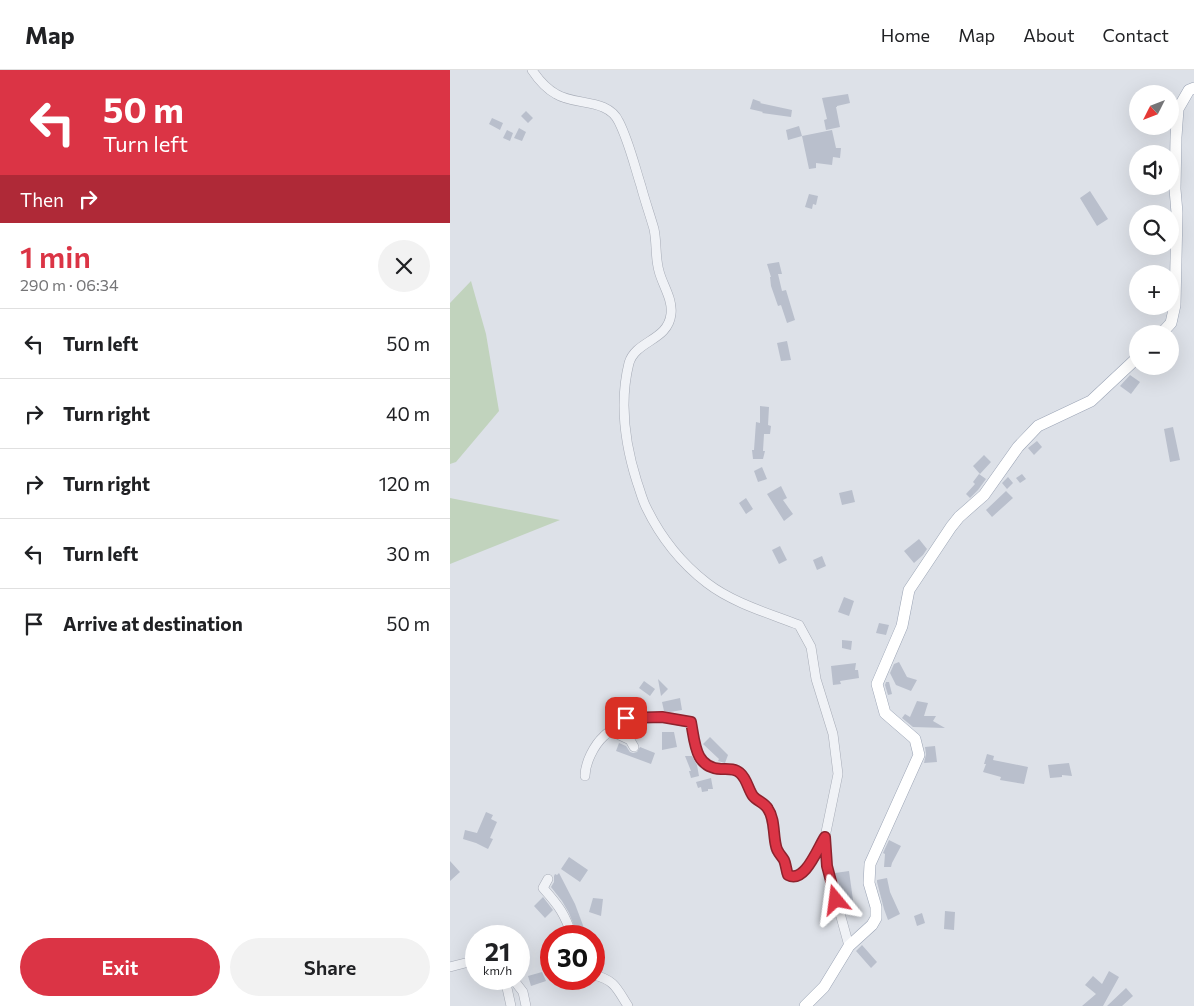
<!DOCTYPE html>
<meta charset="utf-8">
<style>
:root{--surface:#fff;--page:#f2f2f2;--text:#202124;--muted:#757577;--line:#e0e0e0;--accent:#db3445}
body{margin:0;font-family:Commissioner,sans-serif;background:var(--page);color:var(--text);height:100vh;display:flex;flex-direction:column;font-size:19px;white-space:nowrap}
*{box-sizing:border-box;margin:0}
p{font-size:16px;color:var(--muted)}
.icon{flex:none;width:28px;height:28px;fill:none;stroke:currentColor;stroke-width:2;stroke-linecap:round;stroke-linejoin:round}
.map{position:relative;flex:1;overflow:hidden}
.side{display:flex;flex-direction:column;background:var(--surface);width:450px}
.side>*{flex:none}
.hud{background:#db3445;color:#fff;overflow:hidden}
.needle{width:32px;rotate:228deg}
.fabs{position:absolute;left:679px;top:15px;display:grid;gap:10px}
.fabs a{display:grid;place-items:center;width:50px;height:50px;border-radius:50%;background:var(--surface);box-shadow:0 5px 20px #0002;font-size:25px}
.speed{position:absolute;left:15px;top:855px;display:flex;gap:10px;font-size:25px;font-weight:700;text-align:center}
.speed>*{display:grid;place-content:center;width:65px;height:65px;border-radius:50%;background:var(--surface);box-shadow:0 5px 20px #0002;line-height:1}
.speed small{font-size:12px;font-weight:400}
.speed .limit{border:8px solid #d22;background:#fff;color:#111}
.pin{position:absolute;display:grid;place-items:center;width:42px;height:42px;color:#fff;margin:-21px;border-radius:10px;box-shadow:0 2px 8px #0006}
.me{position:absolute;width:55px;margin:-28px;rotate:344deg;stroke-linejoin:round;filter:drop-shadow(0 0 4px #0008)}
.turn{display:flex;align-items:center;gap:18px;height:105px;padding:0 20px;font-size:22px}
.turn .icon{width:65px;height:65px;stroke-width:2.5}
.turn b{display:block;font-size:35px;line-height:42px}
.then{display:flex;align-items:center;height:48px;padding:0 20px;background:#0003;gap:10px;font-size:19px}
.round{display:grid;place-items:center;flex:none;width:52px;height:52px;border-radius:26px;background:var(--page)}
.summary{display:flex;align-items:center;justify-content:space-between;height:85px;padding:0 20px}
h1{font-size:30px;font-weight:600;line-height:38px;color:var(--accent)}
.action{display:flex;gap:10px;margin-top:auto;padding:10px 20px}
.action a{flex:1;height:58px;border-radius:30px;background:var(--accent);color:#fff;font-size:20px;font-weight:600;line-height:58px;text-align:center}
.action a+a{background:var(--page);color:var(--text)}
ul{padding:0;list-style:none}
li{display:flex;align-items:center;gap:15px;height:70px;padding:0 20px;border-top:1px solid var(--line)}
li div{flex:1}
li b{display:block;font-size:19px}
li em{font-style:normal}
header{display:flex;align-items:center;gap:30px;box-sizing:border-box;height:70px;padding:0 25px;background:var(--surface);border-bottom:1px solid var(--line)}
header strong{font-size:24px}
nav{display:flex;gap:28px;margin-inline-start:auto;font-size:18px}
main{display:flex;flex:1;min-height:0}
.map>svg:first-child{display:block}
.green{fill:#c1d3bd}
.building{fill:#b9bfcc}
.lines{fill:none;stroke-linecap:round;stroke-linejoin:round}
.minor-casing{stroke:#a6abb6;stroke-width:10}
.major-casing{stroke:#9ba4b5;stroke-width:12}
.minor{stroke:#f0f2f6;stroke-width:9}
.major{stroke:#fff;stroke-width:11}
.route-casing{stroke:#8e222d;stroke-width:12}
.route{stroke:#db3445;stroke-width:9}
</style>
<header>
<strong>Map</strong>
<nav><a>Home</a><a>Map</a><a>About</a><a>Contact</a></nav>
</header>
<main>
<section class="side">
<div class="hud">
<div class="turn"><svg class="icon" aria-label="left" viewBox="0 0 24 24"><path d="M17 20v-9H6M10 6l-5 5 5 5"/></svg><div><b>50 m</b>Turn left</div></div>
<div class="then">Then<svg class="icon" aria-label="right" viewBox="0 0 24 24"><path d="M7 20v-9h11M14 6l5 5-5 5"/></svg></div>
</div>
<div class="summary"><div><h1>1 min</h1><p>290 m · 06:34</p></div><a class="round"><svg class="icon" aria-label="close" viewBox="0 0 24 24"><path d="M6 6l12 12M18 6L6 18"/></svg></a></div>
<ul>
<li><svg class="icon" aria-label="left" viewBox="0 0 24 24"><path d="M17 20v-9H6M10 6l-5 5 5 5"/></svg><div><b>Turn left</b></div><em>50 m</em></li>
<li><svg class="icon" aria-label="right" viewBox="0 0 24 24"><path d="M7 20v-9h11M14 6l5 5-5 5"/></svg><div><b>Turn right</b></div><em>40 m</em></li>
<li><svg class="icon" aria-label="right" viewBox="0 0 24 24"><path d="M7 20v-9h11M14 6l5 5-5 5"/></svg><div><b>Turn right</b></div><em>120 m</em></li>
<li><svg class="icon" aria-label="left" viewBox="0 0 24 24"><path d="M17 20v-9H6M10 6l-5 5 5 5"/></svg><div><b>Turn left</b></div><em>30 m</em></li>
<li><svg class="icon" aria-label="arrive" viewBox="0 0 24 24"><path d="M6 21V4h12l-3 4 3 4H6"/></svg><div><b>Arrive at destination</b></div><em>50 m</em></li>
</ul>
<div class="action"><a>Exit</a><a>Share</a></div>
</section>
<div class="map">
<svg width="744" height="936" viewBox="0 0 744 936">
<rect width="100%" height="100%" fill="#dde1e8"/>
<path class="green" d="M21 211 36 264 49 341 6 392 0 394V233Z
M0 428 110 450 0 494Z"/>
<path class="building" d="M398 24 400 33 387 36V37H386L390 57 376 60 374 50 377 49 372 28Z
M303 29 311 32 310 33 342 40 341 47 312 43 313 42 300 39Z
M76 41 83 48 78 53 71 46Z
M42 48 53 53 50 60 39 54Z
M349 56 352 66 338 70 336 60Z
M69 58 76 62 72 71 64 68Z
M57 60 63 63 60 71 53 68Z
M382 60 386 78H391L390 88 383 87 382 95 366 93V98L359 99 352 66Z
M640 121 658 149 647 156 630 128Z
M359 124 368 126 366 135 363 134 362 139 355 137Z
M329 192 332 204H328L332 221 336 220 345 250 337 253 331 235 328 236 321 216 320 207H321L317 194Z
M337 271 341 290 331 291 327 273Z
M680 305 690 312 681 324 670 316Z
M310 336 319 337 318 355 321 356 320 364H314L313 381H315L313 389H303L302 380H304L306 352 310 353Z
M723 357 730 390 720 392 714 359Z
M587 371 592 377 584 385 578 378Z
M534 385 541 392 530 404 523 396Z
M312 397 317 409 308 412 304 401Z
M529 404 536 409 528 420 520 428 516 424 525 414 523 412Z
M572 404 576 409 570 413 566 408Z
M558 407 563 413 557 419 552 413Z
M331 416 337 428 333 430 343 444 334 451 317 424Z
M402 420 405 432 392 435 389 423Z
M556 421 563 428 542 447 536 440Z
M296 428 303 439 296 444 289 433Z
M469 469 477 479 473 485 464 493 454 481Z
M330 476 337 490 329 494 322 480Z
M372 486 376 496 367 500 363 490Z
M394 527 404 531 399 546 388 542Z
M429 553 439 555 436 565 426 563Z
M392 570 402 571 401 580 392 578Z
M449 592 457 607 467 610 461 621 446 615 440 603 444 594Z
M406 593 405 600H408L409 608 390 611 391 614 383 615 381 596Z
M208 609 218 619 211 626Z
M194 611 205 619 200 626 189 618Z
M436 612H439L442 624 438 625 435 615Z
M230 628 232 640 220 642 214 641 212 632Z
M467 631 478 633 474 646H486L483 651 495 658 463 657 452 648 455 644 460 647Z
M212 662H224L227 677 212 680Z
M260 667 278 685 275 693 268 691 269 689 253 674Z
M169 673 176 676 180 682 183 683 187 682 190 677 205 683 201 694 166 681Z
M485 676 487 692 474 693 476 684 475 677Z
M537 684 544 686 543 690 578 697 574 714 550 710 551 707 533 702 536 694H534Z
M235 686H242L247 695 249 706 241 708 239 701H241Z
M619 693 622 706 612 705V707L600 708 598 695Z
M261 708 263 719H258V721L252 722 251 717 248 718 246 712Z
M36 742 43 745 41 749 47 752 40 768 43 769 38 779 26 773 13 769 15 760 27 763Z
M439 770 451 776 442 793 441 797H434L435 784 433 783Z
M119 787 138 800 130 812 111 799Z
M0 791 10 802 0 811Z
M399 801 403 830 393 832 385 803Z
M109 803 125 834 137 866H128L119 843 112 831 101 817 104 812V806L105 804 107 805Z
M437 808 440 822 450 844 438 850 434 839 427 812V810Z
M93 827 103 840 95 848 84 836Z
M143 828 153 829 151 846 139 842Z
M495 841 505 842 504 860 494 859Z
M472 843 475 853 467 856 464 846Z
M57 858 67 866H50Z
M412 875 427 892 421 898 406 881Z
M659 901 669 907 653 936H632L646 924 635 915 643 906 652 914Z
M92 902 96 911 81 916 78 906Z
M676 918 683 926 672 936H657Z"/>
<g class="lines">
<defs>
<path id="minor" d="M82 0C88 9 97 19 106 24 125 36 158 28 169 52 179 72 184 94 191 116 195 131 200 145 204 159 207 173 205 187 209 201 212 214 223 229 221 244 218 271 186 270 179 293 169 333 175 374 187 412 190 420 192 429 196 437 210 466 231 493 257 513 283 533 318 543 349 555L361 577 366 609 383 664 388 704 375 767 377 796 399 876
M184 677 180 670 167 664 168 656 176 648 183 647H212L241 653 246 680 251 691 258 696 266 699 285 700 290 703 295 709 304 726 317 737 321 746 326 780 333 789 338 805C355 814 368 777 375 767
M135 706C135 693 144 675 154 666 158 662 164 659 168 656
M98 809 93 818C109 836 115 844 122 866
M0 897 19 892H26
M144 905C165 910 167 919 178 936
M55 909 61 936
M63 909 73 922 76 936"/>
<path id="major" d="M711 264 721 253 725 235 727 143 725 119 726 67 728 39 739 20 744 18
M355 936 374 917 399 876 422 855 426 848V837L419 813 420 794 469 685 465 669 435 643 427 614 452 556 459 520 501 457 509 447 534 425 568 377 588 356 641 331 688 287"/>
</defs>
<use href="#minor" class="minor-casing"/>
<use href="#major" class="major-casing"/>
<use href="#minor" class="minor"/>
<use href="#major" class="major"/>
</g>
<g class="lines">
<defs>
<path id="route" d="M176 648 212 647 241 652C245 673 245 698 271 699 277 699 285 698 290 703 297 709 298 719 303 726 307 731 315 733 318 739 325 749 323 764 326 776 327 782 331 785 334 790 336 794 336 800 338 805 355 814 368 777 375 767L377 796 386 830"/>
</defs>
<use href="#route" class="route-casing"/>
<use href="#route" class="route"/>
</g>
</svg>
<div class="fabs">
<a><svg class="needle" viewBox="-14 -14 28 28"><path d="M0-13l5 13h-10z" fill="#e53935"/><path d="M0 13l5-13h-10z" fill="#757577"/></svg></a>
<a><svg class="icon" aria-label="sound" viewBox="0 0 24 24"><path d="M4 9h4l5-4v14l-5-4H4zM17 9q2 3 0 6"/></svg></a>
<a><svg class="icon" aria-label="search" viewBox="0 0 24 24"><circle cx="10" cy="10" r="6"/><path d="M15 15l6 6"/></svg></a>
<a>+</a>
<a>−</a>
</div>
<div class="speed"><div>21<small>km/h</small></div><div class="limit">30</div></div>
<div class="pin" style="left:176px;top:648px;background:#d93025"><svg class="icon" aria-label="arrive" viewBox="0 0 24 24"><path d="M6 21V4h12l-3 4 3 4H6"/></svg></div>
<svg class="me" style="left:386px;top:830px" viewBox="-20 -20 40 40"><path d="M0-17L14 15 0 8-14 15z" fill="#db3445" stroke="#fff" stroke-width="4"/></svg>
</div>
</main>
